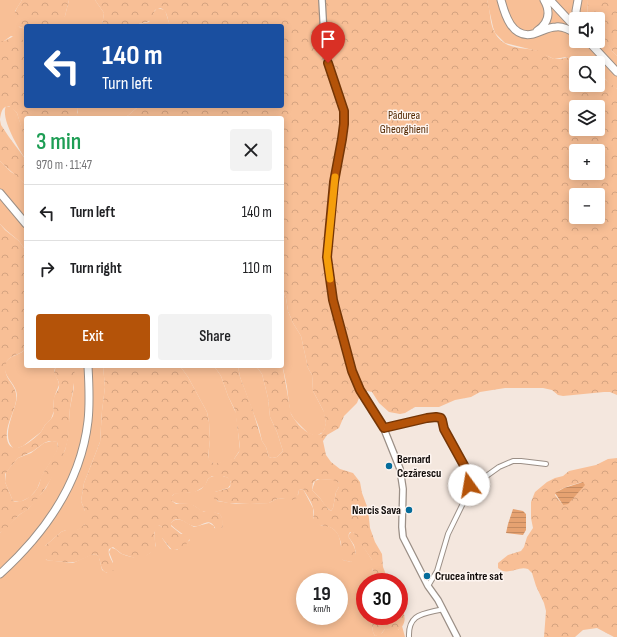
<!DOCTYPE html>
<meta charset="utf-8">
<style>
:root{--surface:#fff;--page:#f2f2f2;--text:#202124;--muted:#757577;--line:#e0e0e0;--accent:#b45309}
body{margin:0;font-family:"Sofia Sans Condensed",sans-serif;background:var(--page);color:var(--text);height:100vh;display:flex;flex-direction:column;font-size:15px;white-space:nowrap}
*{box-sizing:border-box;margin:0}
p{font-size:13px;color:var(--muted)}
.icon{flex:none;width:22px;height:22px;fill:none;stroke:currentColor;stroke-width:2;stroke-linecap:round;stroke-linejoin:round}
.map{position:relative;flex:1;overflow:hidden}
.details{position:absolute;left:24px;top:116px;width:260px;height:252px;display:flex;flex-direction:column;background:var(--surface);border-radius:4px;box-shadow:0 2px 10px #0003}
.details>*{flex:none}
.hud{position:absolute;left:24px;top:24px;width:260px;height:84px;border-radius:4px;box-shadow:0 2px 10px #0003;background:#1a4fa0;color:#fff;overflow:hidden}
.fabs{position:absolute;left:569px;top:12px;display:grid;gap:8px}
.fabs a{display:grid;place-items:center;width:36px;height:36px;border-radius:4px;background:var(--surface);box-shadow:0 2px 10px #0003;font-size:20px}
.speed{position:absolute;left:296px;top:573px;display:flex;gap:8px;font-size:20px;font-weight:700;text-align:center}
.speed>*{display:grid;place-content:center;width:52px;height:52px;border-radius:50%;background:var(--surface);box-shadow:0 2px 10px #0003;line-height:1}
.speed small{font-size:10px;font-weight:400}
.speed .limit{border:6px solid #d22;background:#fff;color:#111}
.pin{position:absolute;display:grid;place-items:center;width:34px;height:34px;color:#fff;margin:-41px -17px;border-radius:50% 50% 50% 0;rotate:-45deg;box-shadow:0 0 4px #0007}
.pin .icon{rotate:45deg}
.me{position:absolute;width:44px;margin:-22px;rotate:347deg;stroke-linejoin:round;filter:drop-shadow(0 0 3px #0008)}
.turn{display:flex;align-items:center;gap:14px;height:84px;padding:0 12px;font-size:18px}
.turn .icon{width:52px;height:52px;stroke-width:2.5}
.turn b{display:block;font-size:28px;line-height:34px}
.round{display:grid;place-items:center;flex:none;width:42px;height:42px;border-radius:4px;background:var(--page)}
.overview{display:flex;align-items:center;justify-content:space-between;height:68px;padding:0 12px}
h1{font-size:24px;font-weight:600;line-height:30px;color:#1e9e55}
.cta{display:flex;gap:8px;margin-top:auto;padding:8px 12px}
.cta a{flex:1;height:46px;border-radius:4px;background:var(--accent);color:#fff;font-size:16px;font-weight:600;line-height:46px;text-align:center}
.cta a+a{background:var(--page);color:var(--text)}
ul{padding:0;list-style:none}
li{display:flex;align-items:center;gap:12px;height:56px;padding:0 12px;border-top:1px solid var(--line)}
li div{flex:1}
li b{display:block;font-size:15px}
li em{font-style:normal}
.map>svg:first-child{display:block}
.green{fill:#f8bf96;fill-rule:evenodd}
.forest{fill:url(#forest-crowns);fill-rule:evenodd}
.water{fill:url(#water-rules)}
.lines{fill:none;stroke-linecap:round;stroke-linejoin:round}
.minor-casing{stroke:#9b8f86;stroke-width:6}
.secondary-casing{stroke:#9b8f86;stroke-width:8}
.trunk-casing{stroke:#9b8f86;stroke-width:9}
.minor{stroke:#fff;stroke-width:4}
.secondary{stroke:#fff;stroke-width:5.5}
.trunk{stroke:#fff;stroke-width:7}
.route-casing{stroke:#753606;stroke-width:10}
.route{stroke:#b45309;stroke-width:7}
.slow{stroke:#f59e0b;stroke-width:7}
.poi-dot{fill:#056c9a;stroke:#fef5f0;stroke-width:1.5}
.labels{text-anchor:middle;stroke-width:3;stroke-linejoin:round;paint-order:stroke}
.park-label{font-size:12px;fill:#532800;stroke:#fef5f0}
.poi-label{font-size:12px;font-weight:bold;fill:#100b09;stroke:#fef5f0;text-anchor:start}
</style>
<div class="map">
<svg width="617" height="637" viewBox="0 0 617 637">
<defs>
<pattern id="forest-crowns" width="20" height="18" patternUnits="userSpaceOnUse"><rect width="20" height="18" fill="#f8bf96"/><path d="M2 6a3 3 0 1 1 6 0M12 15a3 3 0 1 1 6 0" fill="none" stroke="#d4a380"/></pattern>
<pattern id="water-rules" width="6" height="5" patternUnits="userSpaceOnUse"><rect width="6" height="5" fill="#e6a271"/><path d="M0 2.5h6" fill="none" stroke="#c48a60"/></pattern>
</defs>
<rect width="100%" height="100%" fill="#f4e7de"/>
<path class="green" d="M0 0H22L15 11 19 27 26 29V46L22 40 11 36 4 41H0Z
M69 0H95L104 13 102 26H45L52 24 65 16Z
M487 0H588L587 19H576V41H598V34L606 41 612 51 617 56V89C609 84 598 73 598 63H592L587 58 566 57 554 59 537 51 505 43 495 33 493 27Z
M157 8 165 10 170 26H136L139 24 149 22 154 12Z
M6 106 11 107 17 113 26 141V160C19 149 0 118 6 106Z
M77 106H139L125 118H75L78 112Z
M0 161 11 172 18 176 26 186V251L19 241 6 230 0 224Z
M282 288 286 298 288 311 293 323 301 336 308 368 312 375 313 391 324 412 326 423 325 428 323 432 318 435H313L308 433 294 419 290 412 287 387 282 363Z
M26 348V366H56C51 375 59 377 59 385L55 395 53 403 54 411 51 419 45 425 41 432 23 446 18 448H13C0 435 16 411 17 396 17 383 0 376 6 362 11 354 21 356 26 348Z
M74 366H103L105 387 102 411 100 442 84 483 81 501 85 511V524L82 528 77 530H66L61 532 45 546 46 560 73 563 90 555 96 554 99 557 102 570 107 573 113 562 109 552 111 548C116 548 118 552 122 554 136 560 147 559 156 546 154 538 153 533 157 526L159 525 162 527V538L170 549 177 550 190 540C184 534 177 531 171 525V523C178 515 186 523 194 527L209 523 214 526V528L222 529C224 507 216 515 201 511 187 498 183 508 172 501V496L174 494C188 490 201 497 208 479 214 474 224 475 230 479L231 484 228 488 215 492 217 501 236 504 269 503 278 498 286 499 298 495 299 490 303 489 313 508V518C315 520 318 523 320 525 323 526 327 525 330 527 343 533 340 548 343 560L351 562 356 553 354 545 348 536 351 532H353L356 535 372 560V568L375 582H365L364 610 365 616H367L372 624 373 632 375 636 382 633 385 629 398 630 402 626 405 637H0V533L19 515 28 509 46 488 65 450 68 437 70 408 74 387ZM305 582H339V616H305Z
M180 366H214L221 376 228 396 236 413 240 450 234 459 216 464 211 462 208 459 210 439 209 422 207 412 188 377Z
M238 366H256L262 374 268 398 270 417 277 432 282 448 283 451 277 457 272 458 269 457 266 447 262 441 259 428 240 377Z
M52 441 57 442 58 448 56 453 43 474 37 489 30 497 20 502 13 501 5 482 6 472 18 458 31 453 44 443Z
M320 479 335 480 339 483V487L336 492 333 508 331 511 326 507 320 498 312 490 315 481Z"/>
<path class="forest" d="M22 0H69L65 16 60 23 45 26H26V29L17 26C10 16 17 8 22 0Z
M95 0H487C491 11 489 23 495 33 497 37 502 42 506 44 516 49 529 48 539 51 545 53 550 59 556 59 573 59 577 47 592 63H576V85H598V68L605 79 617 89V395L610 392H604L563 396 558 395 552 390 543 388H505L480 392 471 397 455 400 439 407H415L405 413 400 414 389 412 379 403 372 392 367 391 361 393 357 403 344 416 339 428 327 435 323 441 326 455 331 462 340 469 353 473 360 482 362 493 368 509 370 528 375 542 382 554 383 567 389 582H375L372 568V560L353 532H350L348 536C352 543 358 550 355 559L351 562 343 560 341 558C339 552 343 546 340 540 334 520 320 530 314 521 312 517 315 513 313 508 312 502 306 494 303 489L299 490 297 498 292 500 278 498 269 503 250 504 228 503 215 500 212 495C216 489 225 491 230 487L231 482 228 478 223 476H212L208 479 205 486 195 492 174 494 172 496V501L176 504 190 503 204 512H214L220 514C224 519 224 529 219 533 215 531 215 525 211 523 205 520 200 528 193 526 185 524 178 514 171 523V526L181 534C186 534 188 533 190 537 189 544 179 551 172 550L162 538V527L159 525 154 533 156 549 143 558 138 559 122 554 113 547 109 549C107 557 115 562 114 570L109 573C98 572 103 560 96 554 88 555 83 560 75 562 72 563 50 561 47 560 45 559 44 558 42 556L45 546 61 532 66 530 79 529 85 524V511L81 501 84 483 100 442 102 411 105 387 103 366H180L188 377 207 412 209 422 210 439 208 458C214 467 219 462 227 460 230 459 232 459 234 459L239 452 240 447 235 410 228 396 221 376 214 366H238L240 377 252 408 262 441 266 447 269 457 272 458 277 457 283 451 282 448 277 432 270 417 268 398 262 374 256 366H282V363L291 414C297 424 308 438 321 434L324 430 326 423 323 410 313 391 312 375 308 368 301 336 293 323 288 311 286 298 282 288V118H125L139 106H282V26H170C167 19 168 10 160 8L155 10 151 20C147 23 140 22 136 26H102L104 13ZM576 107H598V129H576ZM576 151H598V173H576ZM576 195H598V217H576ZM317 479 333 480 339 483V487L336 492 333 508 331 511 328 509 320 498 312 490 313 483Z
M588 0H617V56L612 51 606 42 598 34V19H587Z
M16 35 21 37 26 46V106L78 107 77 115 75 118H26V143L17 113 9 106C2 106 1 113 0 119V41H4Z
M0 120 1 125 9 137 26 160V186C19 176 8 170 0 161Z
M0 224 5 230 19 241 26 251V348C21 356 8 354 6 364 2 381 19 383 16 401 14 413 5 426 7 439 11 459 33 440 40 433 42 431 43 428 45 425 47 422 51 420 53 416 55 410 52 404 54 398 55 393 60 390 59 384 59 380 55 377 54 373L56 366H74C76 380 72 394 70 408 69 418 70 429 68 439 64 460 44 495 28 509 25 512 21 513 18 516 12 522 7 529 0 533ZM49 441 57 442C60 450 53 455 50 462 47 466 45 471 42 475 40 479 40 484 38 487 34 495 21 505 13 501L5 482V474L8 470 18 458 33 451 44 443Z
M617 458V637H614L597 628 583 630 575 637H544L546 611 544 603 536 586 532 573 528 569C518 565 508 577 498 568V563L508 555 521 551 524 547 527 537 533 528 531 518V502L535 492 547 482 555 478 563 476 569 471 596 465 608 459ZM582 482 563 505 555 495C559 487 574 485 582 482Z
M399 604C406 613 408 626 396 631L385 629 380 635 375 636 373 632 372 624 367 616H399Z"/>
<path class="water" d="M583 482 585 485 568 504 563 505 555 493 564 488Z
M513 509 523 511 526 514V530L523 535 506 533 508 524Z"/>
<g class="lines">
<defs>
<path id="minor" d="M384 429C394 426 435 413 441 419 444 422 444 428 446 431 452 443 459 454 465 467 468 473 466 481 471 487
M428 586 437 571 448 534 471 487 499 467 513 461H521L546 464
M409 637C408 613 424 614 443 609"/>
<path id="secondary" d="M322 0 324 36 328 63 344 111V124L342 139 334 182 327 257 333 300 352 371 360 389 384 429 400 469 403 489 402 527 403 537 428 586 438 600 457 637"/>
<path id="trunk" d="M501 0C505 15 512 39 533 34 541 32 548 27 556 27 563 26 570 30 576 34
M550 0 576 28
M577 19 576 11 578 0
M537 31C549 23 551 12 544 0
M588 41 617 72
M0 193 26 224
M0 574C44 534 81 482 88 421 90 403 89 384 88 366"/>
</defs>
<use href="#minor" class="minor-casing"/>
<use href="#secondary" class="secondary-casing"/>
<use href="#trunk" class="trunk-casing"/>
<use href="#minor" class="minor"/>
<use href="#secondary" class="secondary"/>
<use href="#trunk" class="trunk"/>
</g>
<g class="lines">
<defs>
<path id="route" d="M328 63 344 111V124L342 139 334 182 327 257 333 300 352 371 360 390 384 428 427 418 436 417 441 418 442 420 444 429 466 469 469 485"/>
</defs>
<use href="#route" class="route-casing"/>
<use href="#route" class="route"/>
<path class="slow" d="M330 279 327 257 335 177"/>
</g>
<g class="poi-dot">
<circle cx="389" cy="466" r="4"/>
<circle cx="409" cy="510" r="4"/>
<circle cx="427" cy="576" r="4"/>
</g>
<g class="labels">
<g class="park-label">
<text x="404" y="119">Pădurea<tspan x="404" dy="14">Gheorghieni</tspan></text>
</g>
<g class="poi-label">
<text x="397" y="463">Bernard<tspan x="397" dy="14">Cezărescu</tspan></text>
<text x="401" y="514" text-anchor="end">Narcis Sava</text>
<text x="435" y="580">Crucea între sat</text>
</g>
</g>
</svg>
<div class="fabs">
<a><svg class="icon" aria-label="sound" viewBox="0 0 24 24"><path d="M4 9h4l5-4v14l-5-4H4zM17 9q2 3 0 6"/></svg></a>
<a><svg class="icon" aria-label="search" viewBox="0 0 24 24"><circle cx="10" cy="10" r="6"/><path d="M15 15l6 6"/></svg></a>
<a><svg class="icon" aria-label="layers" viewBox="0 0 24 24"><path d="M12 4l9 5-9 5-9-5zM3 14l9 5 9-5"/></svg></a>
<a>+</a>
<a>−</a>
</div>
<div class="speed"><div>19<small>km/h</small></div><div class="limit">30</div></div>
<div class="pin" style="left:328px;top:63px;background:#d93025"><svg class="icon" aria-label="arrive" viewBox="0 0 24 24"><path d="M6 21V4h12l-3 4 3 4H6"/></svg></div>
<svg class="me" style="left:469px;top:485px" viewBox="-20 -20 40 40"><circle r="19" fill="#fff"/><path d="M0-13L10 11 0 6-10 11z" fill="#b45309"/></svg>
<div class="hud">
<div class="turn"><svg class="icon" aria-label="left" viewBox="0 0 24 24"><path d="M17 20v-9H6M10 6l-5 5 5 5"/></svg><div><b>140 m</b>Turn left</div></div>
</div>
<section class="details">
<div class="overview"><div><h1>3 min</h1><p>970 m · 11:47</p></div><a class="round"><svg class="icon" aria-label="close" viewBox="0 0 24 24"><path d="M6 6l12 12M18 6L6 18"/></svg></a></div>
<ul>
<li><svg class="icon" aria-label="left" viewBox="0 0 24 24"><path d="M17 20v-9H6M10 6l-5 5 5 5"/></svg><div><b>Turn left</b></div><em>140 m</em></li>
<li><svg class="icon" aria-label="right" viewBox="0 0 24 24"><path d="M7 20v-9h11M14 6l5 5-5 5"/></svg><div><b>Turn right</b></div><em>110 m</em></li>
</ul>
<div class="cta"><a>Exit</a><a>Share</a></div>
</section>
</div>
